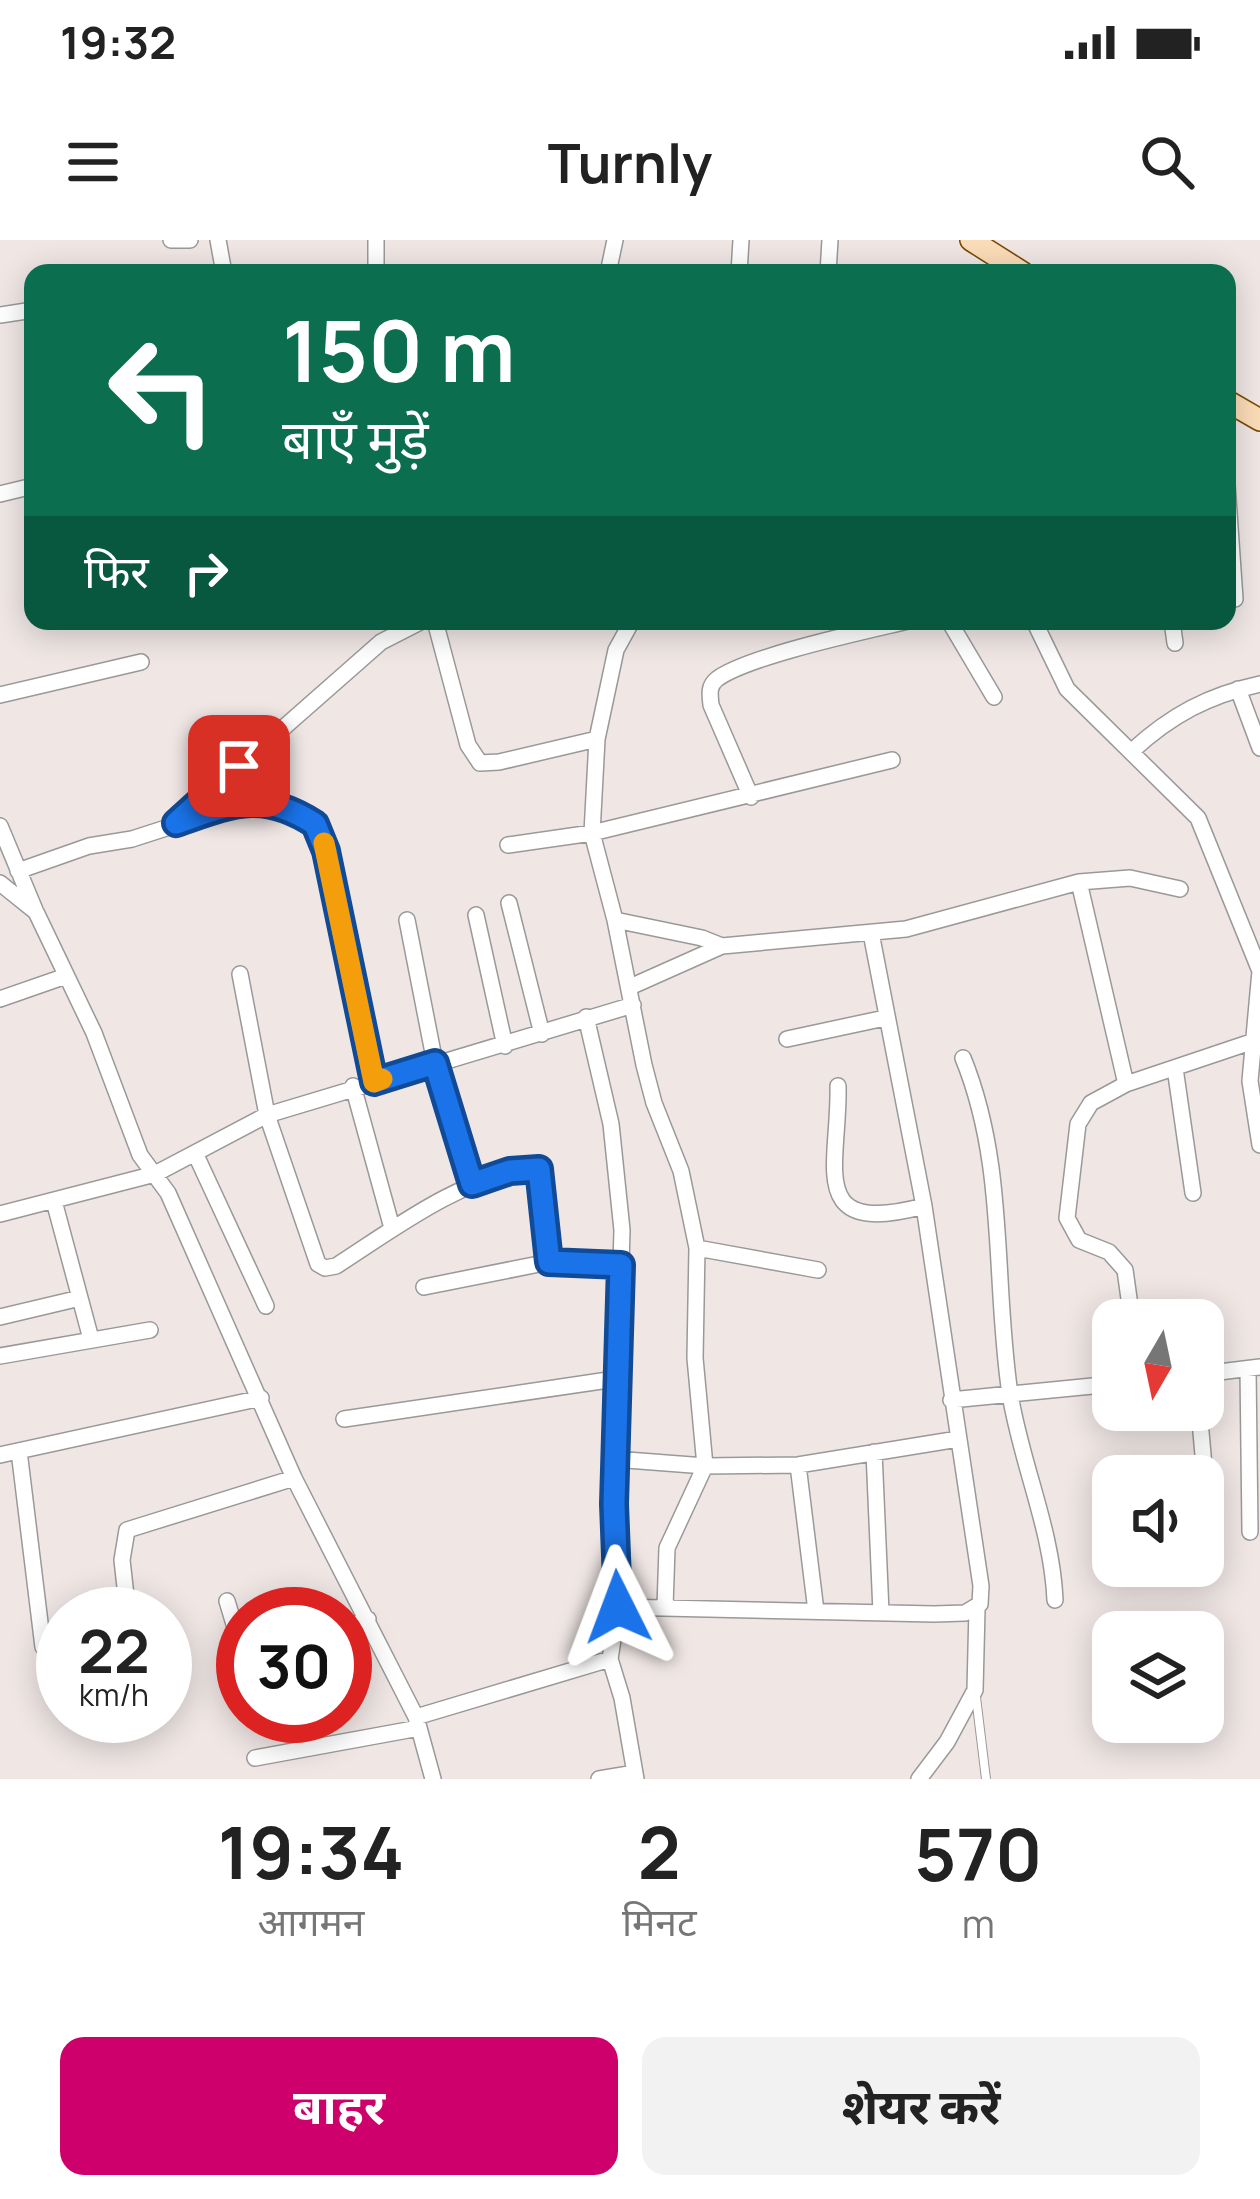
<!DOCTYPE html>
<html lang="hi">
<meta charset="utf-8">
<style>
:root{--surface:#fff;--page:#f2f2f2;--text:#222;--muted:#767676;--accent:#ce006b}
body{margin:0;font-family:Manrope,"Noto Sans Devanagari",sans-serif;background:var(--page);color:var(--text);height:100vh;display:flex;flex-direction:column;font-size:45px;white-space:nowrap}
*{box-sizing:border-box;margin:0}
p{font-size:39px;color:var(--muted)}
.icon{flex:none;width:66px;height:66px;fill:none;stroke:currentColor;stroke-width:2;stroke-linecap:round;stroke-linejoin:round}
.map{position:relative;height:1539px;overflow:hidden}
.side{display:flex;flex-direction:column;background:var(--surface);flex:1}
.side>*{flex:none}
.top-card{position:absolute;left:24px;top:24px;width:1212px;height:366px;border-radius:24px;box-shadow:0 6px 30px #0003;background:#0b6e4f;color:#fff;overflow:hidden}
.needle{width:78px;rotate:189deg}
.buttons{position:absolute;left:1092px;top:1059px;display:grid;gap:24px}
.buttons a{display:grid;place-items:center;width:132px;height:132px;border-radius:24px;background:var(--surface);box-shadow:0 6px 30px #0003;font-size:60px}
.speed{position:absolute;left:36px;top:1347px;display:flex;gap:24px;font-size:60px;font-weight:700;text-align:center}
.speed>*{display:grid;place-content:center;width:156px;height:156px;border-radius:50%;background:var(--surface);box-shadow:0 6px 30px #0003;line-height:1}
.speed small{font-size:30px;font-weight:400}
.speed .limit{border:18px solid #d22;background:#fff;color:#111}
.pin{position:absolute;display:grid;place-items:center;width:102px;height:102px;color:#fff;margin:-51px;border-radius:24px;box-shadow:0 6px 18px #0006}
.me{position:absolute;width:132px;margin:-66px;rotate:357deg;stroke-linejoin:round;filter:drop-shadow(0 0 9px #0008)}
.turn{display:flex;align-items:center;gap:42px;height:252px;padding:0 60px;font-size:54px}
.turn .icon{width:156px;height:156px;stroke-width:2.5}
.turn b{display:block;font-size:84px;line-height:102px}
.then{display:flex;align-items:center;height:114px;padding:0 60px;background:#0003;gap:24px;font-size:45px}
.eta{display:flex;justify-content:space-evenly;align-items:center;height:204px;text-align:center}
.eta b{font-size:72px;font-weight:700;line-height:84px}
.action{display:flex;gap:24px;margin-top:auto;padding:24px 60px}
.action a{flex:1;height:138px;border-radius:24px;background:var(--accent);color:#fff;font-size:48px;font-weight:700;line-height:138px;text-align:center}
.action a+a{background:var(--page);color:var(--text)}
.status{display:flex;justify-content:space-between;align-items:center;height:84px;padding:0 60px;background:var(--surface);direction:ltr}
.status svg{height:33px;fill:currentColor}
header{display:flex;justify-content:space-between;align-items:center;height:156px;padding:0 60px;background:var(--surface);font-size:54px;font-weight:700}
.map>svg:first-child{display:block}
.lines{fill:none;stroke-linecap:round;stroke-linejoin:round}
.service-casing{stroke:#999;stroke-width:10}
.minor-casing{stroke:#999;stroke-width:18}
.secondary-casing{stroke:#794902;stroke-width:24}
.service{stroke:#fff;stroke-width:8}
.minor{stroke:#fff;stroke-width:15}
.secondary{stroke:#fbdcb8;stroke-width:21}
.route-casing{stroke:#114b97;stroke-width:30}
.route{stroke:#1a73e8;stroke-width:21}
.slow{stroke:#f59e0b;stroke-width:21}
</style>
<div class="status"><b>19:32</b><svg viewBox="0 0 49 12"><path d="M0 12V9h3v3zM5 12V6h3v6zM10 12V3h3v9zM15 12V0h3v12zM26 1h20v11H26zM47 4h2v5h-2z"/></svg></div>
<header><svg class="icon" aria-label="menu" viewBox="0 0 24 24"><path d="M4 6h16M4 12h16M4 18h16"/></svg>Turnly<svg class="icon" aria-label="search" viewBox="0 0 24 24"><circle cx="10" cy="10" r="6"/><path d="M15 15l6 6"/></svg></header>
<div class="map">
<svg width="1260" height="1539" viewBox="0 0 1260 1539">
<rect width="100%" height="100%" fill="#f0e7e5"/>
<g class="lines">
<defs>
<path id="service" d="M976 1457 986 1539"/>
<path id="minor" d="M171 0H190
M218 0 224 33
M376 33V0
M608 33 615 0
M739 33 741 0
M828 33 830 0
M0 75 33 70
M1227 244 1235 359
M0 254 33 246
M435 381 468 505 480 523 499 522 597 499
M632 381 616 410 597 499 592 593 615 680 644 825 654 863 681 931 697 1008 695 1118 705 1226 798 1225 958 1199
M949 381 994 457
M1034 381 1067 449 1198 578 1260 731 1250 841 1260 905
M1172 381 1175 403
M1238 449 1260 508
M0 455 141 422
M1132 511C1171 475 1209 455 1260 444
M751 557 711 465C710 455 708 446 717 439 748 416 866 391 908 381
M182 577 381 402 422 381
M0 586 35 670
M508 605 592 593 892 520
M18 631 89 606 132 599 253 560 303 576 321 593 374 842
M1079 642 1126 844
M0 643 36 672 94 793 140 915 168 953 294 1238 416 1477 433 1539
M509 663 542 794
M476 675 505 806
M407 680 435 823 473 944
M615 680 702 698 722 706
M240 734 267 875 318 1024 325 1028 336 1026C398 986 458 940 532 927L542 937 549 1022
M630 747 722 706 906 689 1079 642 1130 638 1180 649
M0 759 66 736
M586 777 611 884 622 990 614 1264 618 1367
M787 799 885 778
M963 818C1007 926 993 1040 1010 1154 1021 1223 1052 1289 1055 1360
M1175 828 1193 953
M353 846 392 988
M838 846C840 924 804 998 924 966
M195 913 266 1066
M54 961 91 1099
M0 974 155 934 267 875 633 765
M697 1008 818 1030
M424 1047 549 1022 621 1025
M0 1077 80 1058
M1132 1080 1125 1030 1109 1012 1079 1000 1067 978 1078 884 1091 863 1126 844 1251 802
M0 1116 150 1090
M1248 1129 1250 1292
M1203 1134 1260 1127
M951 1160 1113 1144
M1199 1170 1210 1293
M344 1179 615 1139
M19 1211 43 1407
M874 1212 881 1372
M0 1215 261 1158
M614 1219 705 1226 667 1308 665 1367
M798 1225 816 1371
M227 1361 243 1414
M128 1374 122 1320 127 1290 294 1238
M345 1388 368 1379
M610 1419 618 1367 934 1374 965 1373 980 1364 981 1346 924 966 871 693
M416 1477 610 1419 622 1458 636 1539
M255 1518 419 1488
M599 1539 635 1533
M919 1539 947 1502 975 1450 977 1369"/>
<path id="secondary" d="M971 0 1023 33
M1227 161 1260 180"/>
</defs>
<use href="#service" class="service-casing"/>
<use href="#minor" class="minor-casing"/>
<use href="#secondary" class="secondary-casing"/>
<use href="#service" class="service"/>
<use href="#minor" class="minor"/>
<use href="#secondary" class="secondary"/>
</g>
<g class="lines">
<defs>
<path id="route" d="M239 526 176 583C231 564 261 549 315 584L326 611 374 842 435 823 472 944 510 931 539 929 549 1022 621 1025 614 1264 618 1367"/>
</defs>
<use href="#route" class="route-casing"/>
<use href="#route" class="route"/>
<path class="slow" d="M324 603 374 842 382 839"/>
</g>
</svg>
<div class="buttons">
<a><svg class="needle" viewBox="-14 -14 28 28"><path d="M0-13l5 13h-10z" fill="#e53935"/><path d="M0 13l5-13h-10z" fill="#767676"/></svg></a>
<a><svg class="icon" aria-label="sound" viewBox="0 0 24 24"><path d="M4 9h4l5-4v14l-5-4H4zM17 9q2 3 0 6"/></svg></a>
<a><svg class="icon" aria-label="layers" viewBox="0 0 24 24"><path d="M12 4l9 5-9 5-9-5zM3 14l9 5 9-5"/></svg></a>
</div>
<div class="speed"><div>22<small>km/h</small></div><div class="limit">30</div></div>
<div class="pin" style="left:239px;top:526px;background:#d93025"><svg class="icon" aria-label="arrive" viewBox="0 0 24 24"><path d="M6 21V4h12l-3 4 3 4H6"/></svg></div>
<svg class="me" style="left:618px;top:1367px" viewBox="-20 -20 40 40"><path d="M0-17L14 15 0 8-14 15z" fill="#1a73e8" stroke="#fff" stroke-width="4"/></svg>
<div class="top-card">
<div class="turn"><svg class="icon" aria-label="left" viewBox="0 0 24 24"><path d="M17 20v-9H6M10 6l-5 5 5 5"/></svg><div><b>150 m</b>बाएँ मुड़ें</div></div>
<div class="then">फिर<svg class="icon" aria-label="right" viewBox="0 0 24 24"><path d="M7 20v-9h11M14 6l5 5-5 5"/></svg></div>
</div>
</div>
<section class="side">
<div class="eta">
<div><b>19:34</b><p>आगमन</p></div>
<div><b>2</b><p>मिनट</p></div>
<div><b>570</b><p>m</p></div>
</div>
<div class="action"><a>बाहर</a><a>शेयर करें</a></div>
</section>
